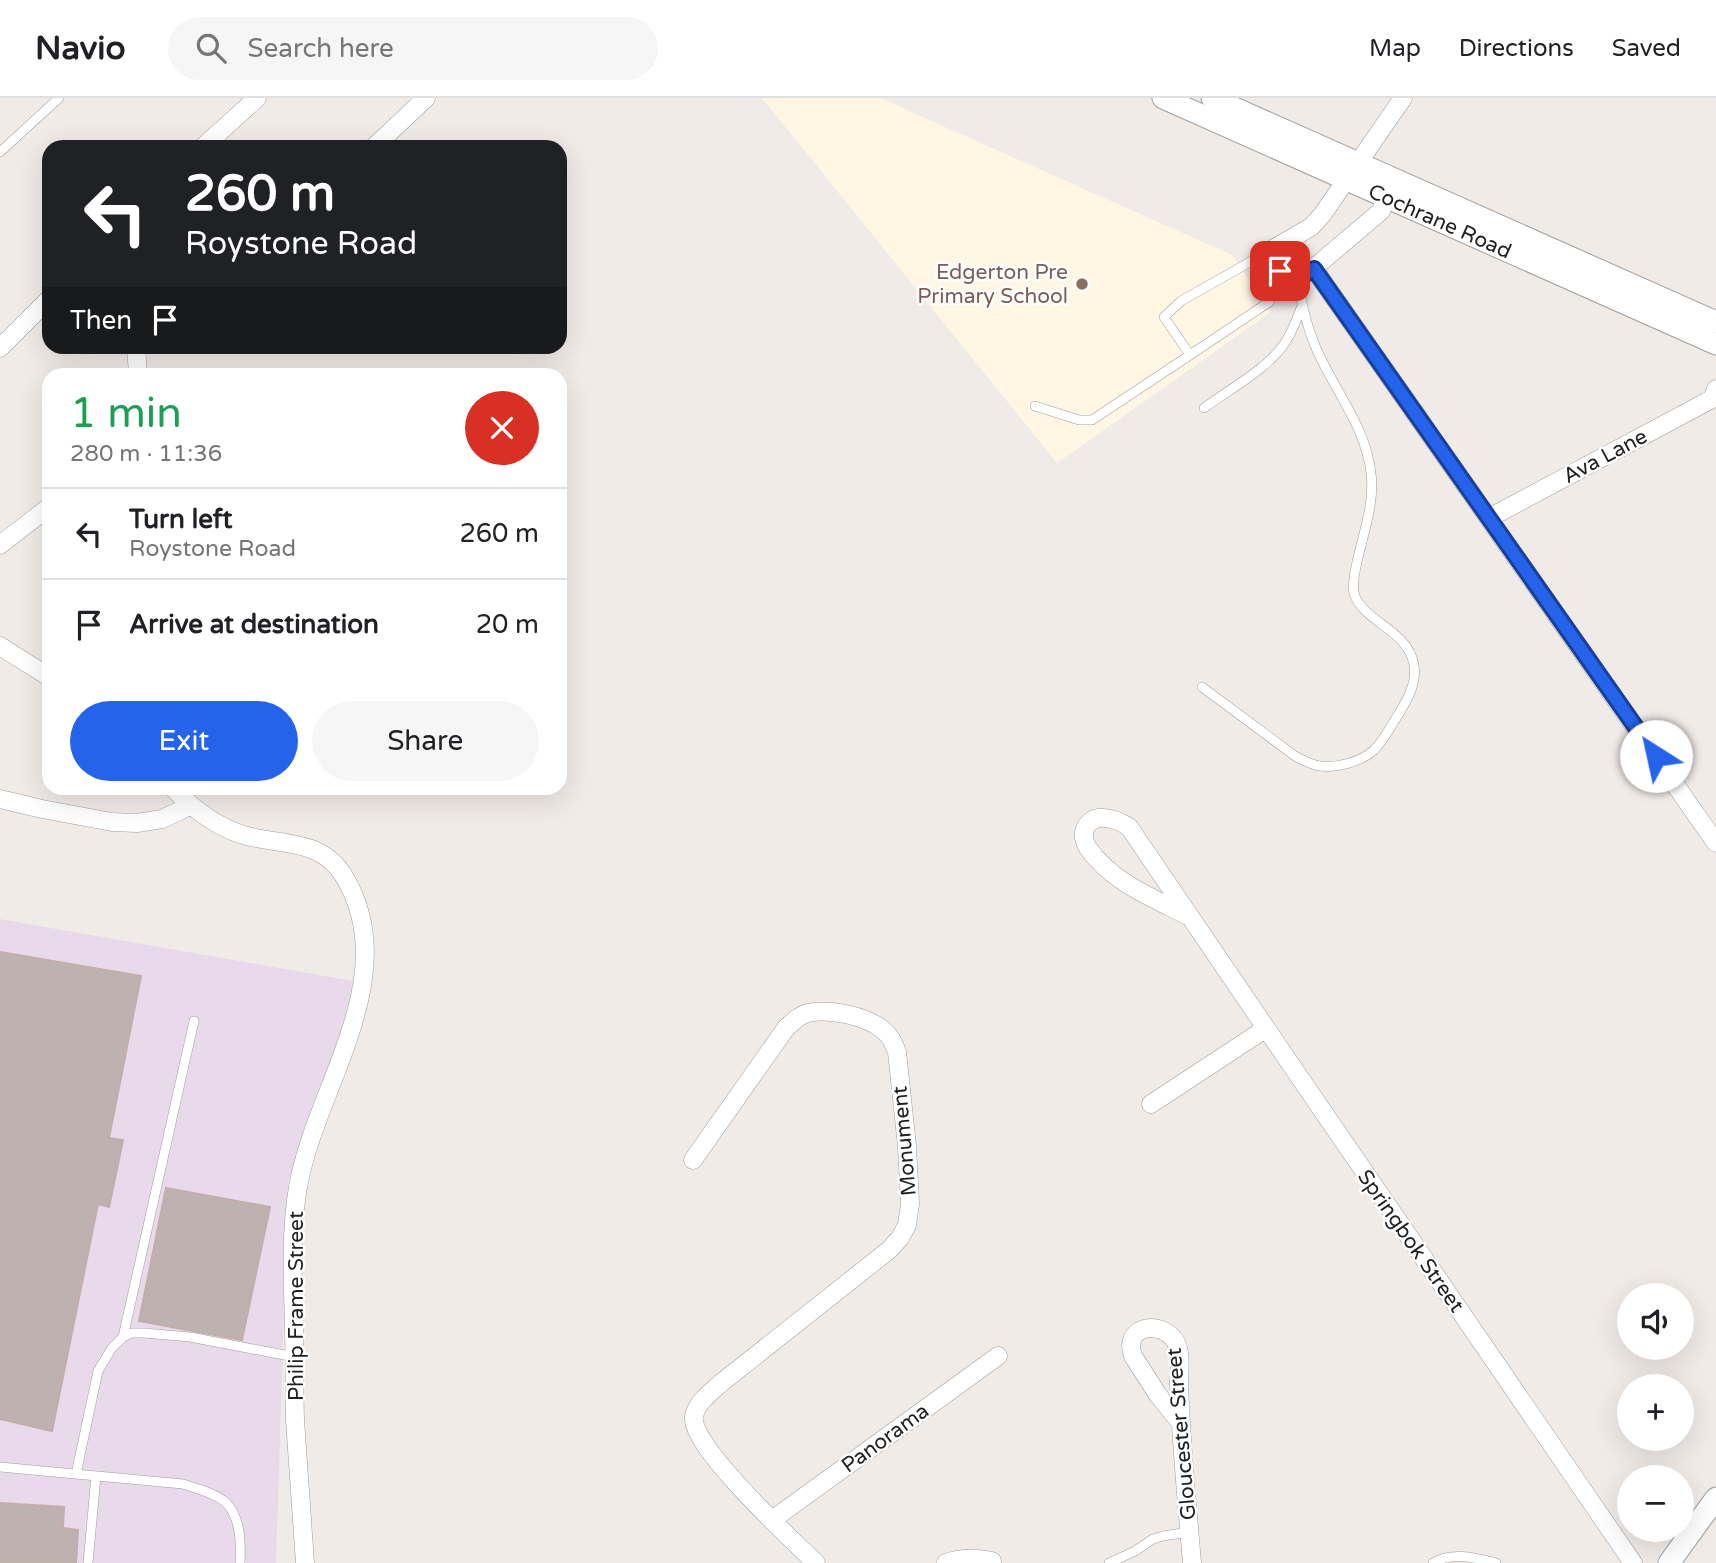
<!DOCTYPE html>
<meta charset="utf-8">
<style>
:root{--surface:#fff;--page:#f6f6f6;--text:#202124;--muted:#757577;--line:#e0e0e0;--accent:#2563eb}
body{margin:0;font-family:"Varela Round",sans-serif;background:var(--page);color:var(--text);height:100vh;display:flex;flex-direction:column;font-size:26px;white-space:nowrap}
*{box-sizing:border-box;margin:0}
p{font-size:23px;color:var(--muted)}
.icon{flex:none;width:38px;height:38px;fill:none;stroke:currentColor;stroke-width:2;stroke-linecap:round;stroke-linejoin:round}
.map{position:relative;flex:1;overflow:hidden}
.sheet{position:absolute;left:42px;top:270px;width:525px;height:427px;display:flex;flex-direction:column;background:var(--surface);border-radius:21px;box-shadow:0 7px 28px #0002}
.sheet>*{flex:none}
.banner{position:absolute;left:42px;top:42px;width:525px;height:214px;border-radius:21px;box-shadow:0 7px 28px #0002;background:#202124;color:#fff;overflow:hidden}
.controls{position:absolute;left:1617px;top:1185px;display:grid;gap:14px}
.controls a{display:grid;place-items:center;width:77px;height:77px;border-radius:50%;background:var(--surface);box-shadow:0 7px 28px #0002;font-size:35px}
.pin{position:absolute;display:grid;place-items:center;width:60px;height:60px;color:#fff;margin:-30px;border-radius:14px;box-shadow:0 4px 10px #0006}
.me{position:absolute;width:77px;margin:-38px;rotate:325deg;stroke-linejoin:round;filter:drop-shadow(0 0 5px #0008)}
.turn{display:flex;align-items:center;gap:24px;height:147px;padding:0 28px;font-size:32px}
.turn .icon{width:91px;height:91px;stroke-width:2.5}
.turn b{display:block;font-size:49px;line-height:60px}
.then{display:flex;align-items:center;height:66px;padding:0 28px;background:#0003;gap:14px;font-size:26px}
.round{display:grid;place-items:center;flex:none;width:74px;height:74px;border-radius:37px;background:var(--page)}
.summary{display:flex;align-items:center;justify-content:space-between;height:119px;padding:0 28px}
h1{font-size:42px;font-weight:600;line-height:52px;color:#1e9e55}
.button{display:flex;gap:14px;margin-top:auto;padding:14px 28px}
.button a{flex:1;height:80px;border-radius:42px;background:var(--accent);color:#fff;font-size:28px;font-weight:600;line-height:80px;text-align:center}
.button a+a{background:var(--page);color:var(--text)}
ul{padding:0;list-style:none}
li{display:flex;align-items:center;gap:21px;height:91px;padding:0 28px;border-top:2px solid var(--line)}
li div{flex:1}
li b{display:block;font-size:26px}
li em{font-style:normal}
header{display:flex;align-items:center;gap:42px;box-sizing:border-box;height:98px;padding:0 35px;background:var(--surface);border-bottom:2px solid var(--line)}
header strong{font-size:33px}
nav{display:flex;gap:38px;margin-inline-start:auto;font-size:24px}
.search{width:490px;height:63px;background:var(--page);display:flex;align-items:center;gap:18px;box-sizing:border-box;padding:0 24px;border-radius:38px;color:var(--muted);font-size:26px}
.map>svg:first-child{display:block}
.industrial{fill:#e8daea}
.education{fill:#fff6e4}
.building{fill:#beb2b1;stroke:#c3adaa;stroke-width:2}
.lines{fill:none;stroke-linecap:round;stroke-linejoin:round}
.service-casing{stroke:#9e9e9e;stroke-width:10}
.minor-casing{stroke:#9e9e9e;stroke-width:19}
.tertiary-casing{stroke:#9e9e9e;stroke-width:23}
.service{stroke:#fff;stroke-width:9}
.minor{stroke:#fff;stroke-width:18}
.tertiary{stroke:#fff;stroke-width:21}
.route-casing{stroke:#184099;stroke-width:18}
.route{stroke:#2563eb;stroke-width:12}
.education-dot{fill:#8d6e63;stroke:#fff;stroke-width:2.5}
.labels{text-anchor:middle;stroke-width:5;stroke-linejoin:round;paint-order:stroke}
.street-label{font-size:21px;fill:#212121;stroke:#fff}
.education-label{font-size:21px;fill:#785e54;stroke:#fff;text-anchor:end}
</style>
<header>
<strong>Navio</strong>
<div class="search"><svg class="icon" aria-label="search" viewBox="0 0 24 24"><circle cx="10" cy="10" r="6"/><path d="M15 15l6 6"/></svg>Search here</div>
<nav><a>Map</a><a>Directions</a><a>Saved</a></nav>
</header>
<div class="map">
<svg width="1716" height="1465" viewBox="0 0 1716 1465">
<rect width="100%" height="100%" fill="#f1ebe8"/>
<path class="industrial" d="M0 821 359 884 288 1084 276 1465H0Z"/>
<path class="education" d="M762 0H880L1232 157 1271 214 1057 365Z"/>
<path class="building" d="M0 854 141 878 109 1040 123 1042 109 1109 98 1106 52 1333 0 1321Z
M166 1090 270 1109 242 1242 139 1223Z
M0 1405 64 1409 63 1430 78 1432 76 1465H0Z"/>
<g class="lines">
<defs>
<path id="service" d="M0 54 59 0
M1264 156 1181 203 1164 219 1190 257 1269 204 1285 176
M1035 308 1079 322H1092L1190 257
M1204 310C1228 292 1271 269 1286 243 1293 233 1297 219 1302 208
M1202 589 1295 658C1303 662 1311 667 1320 668 1337 670 1361 664 1374 652 1384 642 1391 628 1398 617 1407 602 1417 586 1414 567 1408 531 1362 524 1354 495 1352 485 1355 474 1357 464 1363 436 1375 405 1371 375 1366 329 1334 292 1316 250 1306 227 1301 203 1297 179
M123 1239 194 923
M0 1369 183 1386C197 1391 213 1394 224 1403 241 1417 241 1445 240 1465
M76 1376 98 1273 112 1250 123 1239 132 1235H144L190 1239 295 1259
M88 1465 96 1378
M1109 1465 1135 1453 1153 1441 1163 1438 1189 1434
M1433 1465C1452 1453 1476 1460 1496 1465"/>
<path id="minor" d="M203 49 257 0
M374 49 426 0
M1384 86 1383 107 1381 113 1309 174C1287 184 1278 171 1264 156L1311 129 1322 117 1403 0
M1314 171 1716 745
M136 248 138 276
M0 250 49 201
M1489 420 1712 301 1716 291
M0 447 49 409
M0 548 49 579
M173 690C194 712 217 730 247 738 285 748 323 741 345 780 404 880 315 990 298 1089 290 1137 293 1184 294 1232 295 1262 294 1292 295 1322 298 1370 302 1417 305 1465
M0 701 42 711 112 724 137 725 162 721 190 708
M1190 819C1155 801 1111 784 1088 750 1085 745 1083 740 1084 734 1090 712 1115 720 1129 729 1296 975 1464 1220 1633 1465
M1151 1006 1265 931
M693 1062 786 930C793 924 799 917 808 915 829 910 865 918 882 931 890 937 893 944 897 954L907 1048 910 1106 907 1127 900 1140 889 1152 721 1285C711 1294 697 1304 694 1318 688 1346 793 1443 816 1465
M1180 1324 1158 1297 1133 1258C1123 1230 1155 1222 1172 1239 1183 1249 1179 1273 1179 1286 1181 1346 1187 1405 1192 1465
M772 1422 998 1258
M946 1465C962 1459 975 1460 992 1463"/>
<g id="tertiary">
<path id="s1" d="M1163 0 1716 246"/>
<path d="M1212 0 1716 224"/>
<path d="M1669 1465 1716 1400"/>
</g>
</defs>
<use href="#service" class="service-casing"/>
<use href="#minor" class="minor-casing"/>
<use href="#tertiary" class="tertiary-casing"/>
<use href="#service" class="service"/>
<use href="#minor" class="minor"/>
<use href="#tertiary" class="tertiary"/>
</g>
<g class="lines">
<defs>
<path id="route" d="M1280 173C1292 181 1303 179 1314 171L1656 658"/>
</defs>
<use href="#route" class="route-casing"/>
<use href="#route" class="route"/>
</g>
<circle class="education-dot" cx="1082" cy="186" r="7"/>
<g class="labels">
<g class="street-label">
<text dy="7" stroke="none"><textPath href="#s1" startOffset="303">Cochrane Road</textPath></text>
<text transform="translate(1605 358) rotate(-28)" y="7">Ava Lane</text>
<text transform="translate(904 1043) rotate(-95)" y="7">Monument</text>
<text transform="translate(1411 1143) rotate(55)" y="7">Springbok Street</text>
<text transform="translate(296 1208) rotate(-90)" y="7">Philip Frame Street</text>
<text transform="translate(1181 1336) rotate(-95)" y="7">Gloucester Street</text>
<text transform="translate(885 1340) rotate(-36)" y="7">Panorama</text>
</g>
<g class="education-label">
<text x="1068" y="181">Edgerton Pre<tspan x="1068" dy="24">Primary School</tspan></text>
</g>
</g>
</svg>
<div class="controls">
<a><svg class="icon" aria-label="sound" viewBox="0 0 24 24"><path d="M4 9h4l5-4v14l-5-4H4zM17 9q2 3 0 6"/></svg></a>
<a>+</a>
<a>−</a>
</div>
<div class="pin" style="left:1280px;top:173px;background:#d93025"><svg class="icon" aria-label="arrive" viewBox="0 0 24 24"><path d="M6 21V4h12l-3 4 3 4H6"/></svg></div>
<svg class="me" style="left:1656px;top:658px" viewBox="-20 -20 40 40"><circle r="19" fill="#fff"/><path d="M0-13L10 11 0 6-10 11z" fill="#2563eb"/></svg>
<div class="banner">
<div class="turn"><svg class="icon" aria-label="left" viewBox="0 0 24 24"><path d="M17 20v-9H6M10 6l-5 5 5 5"/></svg><div><b>260 m</b>Roystone Road</div></div>
<div class="then">Then<svg class="icon" aria-label="arrive" viewBox="0 0 24 24"><path d="M6 21V4h12l-3 4 3 4H6"/></svg></div>
</div>
<section class="sheet">
<div class="summary"><div><h1>1 min</h1><p>280 m · 11:36</p></div><a class="round" style="background:#d93025;color:#fff"><svg class="icon" aria-label="close" viewBox="0 0 24 24"><path d="M6 6l12 12M18 6L6 18"/></svg></a></div>
<ul>
<li><svg class="icon" aria-label="left" viewBox="0 0 24 24"><path d="M17 20v-9H6M10 6l-5 5 5 5"/></svg><div><b>Turn left</b><p>Roystone Road</p></div><em>260 m</em></li>
<li><svg class="icon" aria-label="arrive" viewBox="0 0 24 24"><path d="M6 21V4h12l-3 4 3 4H6"/></svg><div><b>Arrive at destination</b></div><em>20 m</em></li>
</ul>
<div class="button"><a>Exit</a><a>Share</a></div>
</section>
</div>
